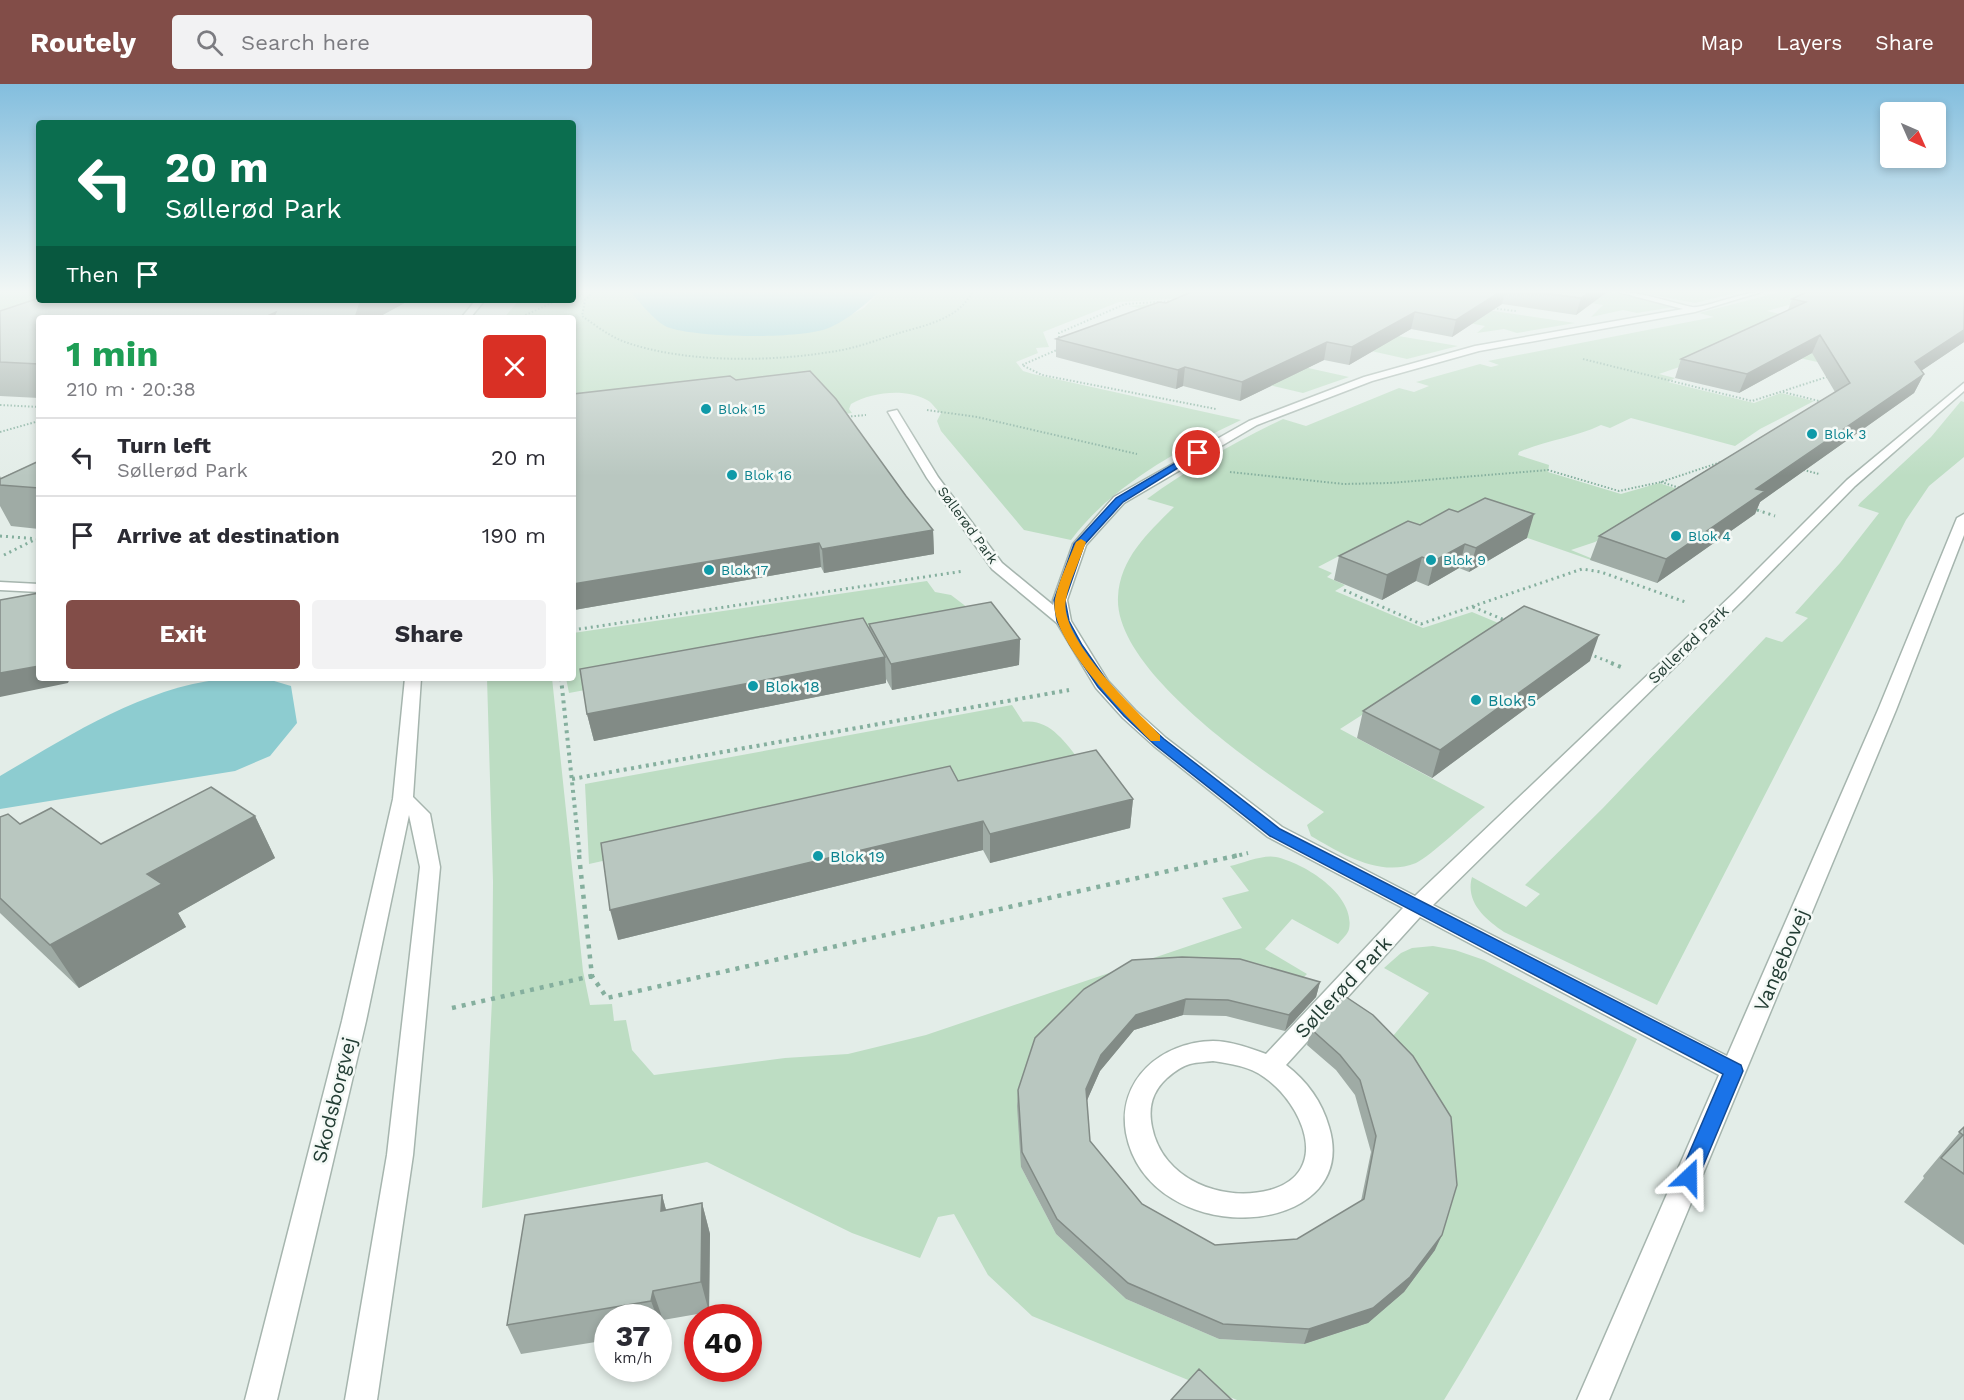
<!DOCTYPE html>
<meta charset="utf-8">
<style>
:root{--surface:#fff;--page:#f2f2f3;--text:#2b2b33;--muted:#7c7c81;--line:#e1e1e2;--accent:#824d48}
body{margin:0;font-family:"Work Sans",sans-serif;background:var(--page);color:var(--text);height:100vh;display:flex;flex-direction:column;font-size:22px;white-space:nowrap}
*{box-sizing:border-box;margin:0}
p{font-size:20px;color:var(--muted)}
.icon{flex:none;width:33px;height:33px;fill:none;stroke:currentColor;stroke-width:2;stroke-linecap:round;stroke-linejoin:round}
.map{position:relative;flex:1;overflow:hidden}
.side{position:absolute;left:36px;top:231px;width:540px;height:366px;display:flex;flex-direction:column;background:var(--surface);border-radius:6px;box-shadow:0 3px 9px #0003}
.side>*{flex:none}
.guide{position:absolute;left:36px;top:36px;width:540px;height:183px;border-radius:6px;box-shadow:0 3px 9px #0003;background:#0b6e4f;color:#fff;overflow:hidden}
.needle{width:39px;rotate:135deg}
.controls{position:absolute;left:1880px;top:18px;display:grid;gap:12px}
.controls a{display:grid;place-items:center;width:66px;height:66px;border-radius:6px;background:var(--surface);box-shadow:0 3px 9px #0003;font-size:30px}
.speed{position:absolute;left:594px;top:1220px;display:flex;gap:12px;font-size:30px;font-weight:700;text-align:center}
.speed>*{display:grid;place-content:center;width:78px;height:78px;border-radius:50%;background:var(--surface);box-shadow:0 3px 9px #0003;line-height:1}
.speed small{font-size:15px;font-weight:400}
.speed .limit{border:9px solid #d22;background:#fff;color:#111}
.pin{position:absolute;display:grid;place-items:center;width:51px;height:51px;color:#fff;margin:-26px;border:3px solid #fff;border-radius:50%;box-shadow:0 2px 6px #0007}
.me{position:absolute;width:66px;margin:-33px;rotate:23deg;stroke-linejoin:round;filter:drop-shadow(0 0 4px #0008)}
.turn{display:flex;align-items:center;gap:21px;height:126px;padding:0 30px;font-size:27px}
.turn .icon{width:78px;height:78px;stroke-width:2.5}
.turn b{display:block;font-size:42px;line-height:51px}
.then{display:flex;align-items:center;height:57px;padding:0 30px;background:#0003;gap:12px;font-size:22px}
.round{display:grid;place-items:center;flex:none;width:63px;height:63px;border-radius:6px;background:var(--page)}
.overview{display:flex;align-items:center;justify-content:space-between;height:102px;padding:0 30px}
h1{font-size:36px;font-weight:700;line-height:45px;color:#1e9e55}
.primary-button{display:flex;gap:12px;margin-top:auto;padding:12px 30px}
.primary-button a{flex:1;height:69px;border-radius:6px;background:var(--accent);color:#fff;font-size:24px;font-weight:700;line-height:69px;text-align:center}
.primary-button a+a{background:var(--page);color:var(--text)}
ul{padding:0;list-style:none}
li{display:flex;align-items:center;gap:18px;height:78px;padding:0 30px;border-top:2px solid var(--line)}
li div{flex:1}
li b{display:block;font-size:22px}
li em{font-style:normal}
header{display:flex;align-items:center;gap:36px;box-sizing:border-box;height:84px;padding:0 30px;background:var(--accent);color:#fff}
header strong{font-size:28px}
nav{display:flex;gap:33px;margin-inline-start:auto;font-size:21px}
.search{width:420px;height:54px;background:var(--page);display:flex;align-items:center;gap:15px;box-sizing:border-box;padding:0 21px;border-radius:6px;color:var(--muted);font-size:22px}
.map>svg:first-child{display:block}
.green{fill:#bdddc3}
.water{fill:#8dccd0}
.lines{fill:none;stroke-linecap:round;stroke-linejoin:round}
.minor-casing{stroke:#a6b5ae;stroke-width:3}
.path-far3{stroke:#85af9e;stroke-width:2;stroke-dasharray:1.5 2;stroke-linecap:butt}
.path-far2{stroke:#85af9e;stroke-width:3;stroke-dasharray:2 4;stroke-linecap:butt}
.path-far1{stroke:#85af9e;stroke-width:4;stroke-dasharray:3 4.5;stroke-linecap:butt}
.path{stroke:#85af9e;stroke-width:4.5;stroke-dasharray:4 6;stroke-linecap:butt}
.minor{fill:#fff;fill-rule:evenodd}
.wall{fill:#9faba5}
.shaded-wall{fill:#828b86}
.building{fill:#b9c7c0;stroke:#828b86;stroke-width:1.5}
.route{fill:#1a73e8;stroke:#114b97;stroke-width:1.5}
.slow{fill:#f59e0b}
.culture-dot{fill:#0f9aa8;stroke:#f4f9f6;stroke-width:2}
.labels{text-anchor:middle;stroke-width:5;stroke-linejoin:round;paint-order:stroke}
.far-culture-label{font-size:14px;fill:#0d838f;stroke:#f4f9f6;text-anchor:start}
.far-street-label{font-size:14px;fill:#233d34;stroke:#f4f9f6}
.street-label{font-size:16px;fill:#233d34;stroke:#f4f9f6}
.culture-label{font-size:16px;fill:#0d838f;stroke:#f4f9f6;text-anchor:start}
.near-street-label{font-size:20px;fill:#233d34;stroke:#f4f9f6}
</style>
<header>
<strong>Routely</strong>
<div class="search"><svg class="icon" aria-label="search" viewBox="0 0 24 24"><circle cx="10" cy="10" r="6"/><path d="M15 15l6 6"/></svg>Search here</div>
<nav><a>Map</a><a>Layers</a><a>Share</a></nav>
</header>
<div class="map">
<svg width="1964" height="1316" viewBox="0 0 1964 1316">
<rect width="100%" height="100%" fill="#e3ede8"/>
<path class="green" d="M0 208H39V234L0 248Z
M573 208H631L848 232 864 224 879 208H1200L1187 214 1119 218 1043 248 1049 263 1036 264 1038 269 1016 278 1023 287 1033 290 1241 336C1180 365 1112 401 1071 456L1024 446 941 347 937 337 941 329C935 325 933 319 927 316 905 304 872 308 851 320L849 325 852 329 837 331 573 327V234H504L519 216H573Z
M1365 208 1575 239 1517 249 1504 245 1477 249 1485 242 1411 228Z
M1517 208H1611L1673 223 1637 229 1623 226 1591 233 1603 221Z
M1637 208H1739L1695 219Z
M1780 208H1835L1767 227 1794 233 1849 285 1763 266 1711 272 1659 290 1675 294 1668 298 1754 319 1781 309 1814 317 1760 345 1735 362 1631 334 1610 344 1601 341C1574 354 1546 356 1519 368L1518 371 1549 381 1548 388 1621 410 1659 399 1687 408 1595 458 1571 466 1593 475 1591 476 1479 437 1362 472 1341 471 1318 483 1332 489 1327 493 1345 501 1335 507 1423 544 1472 528 1503 541 1340 645 1485 723C1469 735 1431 772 1416 779 1380 794 1340 769 1311 752L1307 741 1324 728C1267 690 1114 589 1118 513 1120 474 1148 449 1174 423L1147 415C1190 384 1235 358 1283 335L1306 342 1399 304 1414 308 1429 302 1416 298 1480 280 1491 283 1499 281 1488 277 1714 233 1699 229Z
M1189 217 1458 262 1407 275 1313 254 1128 222Z
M1290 280 1349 293 1303 309 1200 285Z
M1961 317 1964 318V373L1929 402 1906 436 1657 921 1504 848C1485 835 1465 818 1472 793L1526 823 1540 810 1525 801 1603 724 1766 553 1782 558 1808 534 1795 529 1840 479 1879 429 1858 422 1860 419 1931 353Z
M927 497 935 508 951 511 972 527 666 591 569 609 566 594H573V549Z
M487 594H552L583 887 590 921 612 920 614 937 626 936 632 966 654 991 785 974 848 970 926 951 1242 844 1222 814 1249 807 1230 782C1243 779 1264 770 1276 773 1304 779 1356 811 1349 845 1348 850 1342 855 1338 860L1292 835 1265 865 1307 890 1291 906 1180 888 1021 1083 1056 1150 1126 1215 1219 1255 1304 1260 1368 1239 1393 952 1429 909 1384 884 1401 869 1412 864 1433 862 1455 866 1484 876 1637 955C1581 1077 1514 1202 1444 1316H1237L1032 1232 988 1191 954 1130 938 1133 920 1174 852 1149 707 1078 482 1124 492 916 493 798Z
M1012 621 1023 638C1049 634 1065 658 1080 677L855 721 589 780 585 700Z"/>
<path class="water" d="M631 208H879C864 221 850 234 831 243 805 256 695 254 667 243 655 237 639 218 631 208Z
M234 594H264L291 602 297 639 270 672 235 687 0 725V692C72 650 150 599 234 594Z"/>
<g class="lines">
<defs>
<path id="minor" d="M1618 208C1644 208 1668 218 1692 223 1703 225 1742 208 1761 208L1695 228 1479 267 1372 297 1257 341 1124 419 1086 461 1067 516 1071 537 1108 597 1135 626 1166 654 1282 743 1415 812 1735 508 1847 396 1964 299V307L1855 402 1745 514 1433 821 1727 972 1878 626 1957 434 1964 430V451L1896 626 1609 1316H1577L1719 991 1420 833 1286 981C1307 997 1322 1018 1329 1043 1363 1156 1149 1169 1126 1049 1117 996 1161 958 1213 957 1230 957 1250 964 1266 970L1403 824 1268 753 1154 662 1123 634 1096 604 1057 539 992 485 927 394 888 328 897 326 938 393 1002 479 1053 521V516L1073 460 1114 413 1249 337 1364 293 1475 262 1683 225ZM1213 977C1231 980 1249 982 1264 993 1302 1019 1333 1088 1270 1106 1222 1119 1162 1095 1152 1043 1148 1023 1152 1008 1167 994 1174 988 1182 982 1190 980 1198 978 1206 978 1213 977Z
M476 216H485L470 234H461Z
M0 498 39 500V508L0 506Z
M405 594H421L413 713 430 730 440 783 413 1071 377 1316H345L387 1071 420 783 409 731 366 937 277 1316H245L342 937 393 715Z"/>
</defs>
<use href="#minor" class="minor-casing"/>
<path class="path-far3" d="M593 208 585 216 582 232C595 241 609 252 625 258 687 280 778 278 842 266 862 262 880 255 899 249 926 241 959 235 972 208
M573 210 579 208
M1490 224 1516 227
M519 234 558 216
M1059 257V249L1125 220 1175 217
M1059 265 1022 281 1042 291 1216 325
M1583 275 1752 317 1830 292
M1783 308 1823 318
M0 321 39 323
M927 326 977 333 1137 370
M844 333 866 331
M0 348 39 337
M1800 385 1819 390
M1230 388 1344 400 1390 399 1548 386 1619 407 1661 398 1724 377
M1661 398 1683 405
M1754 425 1761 427"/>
<path class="path-far2" d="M1757 426 1775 432
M0 452 39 455
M4 471 36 455
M1344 506 1421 540 1582 485 1601 488 1688 519
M1473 523 1507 537
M573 546 964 487
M1589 570 1615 580"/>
<path class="path-far1" d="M1611 579 1621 583
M561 594 580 773
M572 695 1069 606
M1232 773 1248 769"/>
<path class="path" d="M579 771 592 892 607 914 1239 771
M452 924 592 892"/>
<use href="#minor" class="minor"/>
</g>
<path class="wall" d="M1191 208H1607L1576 231 1502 220 1452 253 1411 245 1349 281 1324 276 1240 317 1183 302 1176 305 1056 273V255L1166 219Z
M1802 208H1964V258L1921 287 1924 290 1914 309 1760 418 1755 430 1657 499 1590 476 1599 452 1835 308 1812 269 1739 309 1675 294 1681 275 1788 226 1792 215 1805 208Z
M39 216H410L377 234H39V314L0 312V227Z
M39 377V445L11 442 0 422V392L1 394Z
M906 412 933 446 934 470 824 489 821 483 574 526Z
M1420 441 1527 454 1469 488 1459 484 1428 502 1416 497 1382 516 1334 496 1339 472Z
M869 540 1020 555 1019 581 892 606 886 595V599L594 657 587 630 869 544Z
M1590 577 1432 694 1357 654 1363 627Z
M958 697 1133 715 1130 744 990 779 983 766 618 856Z
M255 732 275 774 178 829 186 843 79 904 0 829V733L20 740 101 760Z
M1320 898 1316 913 1285 947 1226 932 1183 931 1134 946 1100 987 1087 1016 1090 1057 1142 1120 1215 1161 1297 1155 1361 1117 1371 1068 1355 1011 1336 986 1307 961 1311 945 1343 911 1435 1166 1404 1208 1368 1239 1304 1260 1219 1255 1126 1215 1056 1150 1021 1083 1017 1022 1018 1006 1084 905Z
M1964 1043V1161L1904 1118 1924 1094 1923 1092Z
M662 1111 666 1126 702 1119 710 1150 709 1228 663 1236 661 1247H658V1233H608V1256L521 1270 507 1241Z"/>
<path class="shaded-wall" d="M1500 208H1505L1502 220 1452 253 1456 236Z
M1590 208H1607L1576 231 1581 214Z
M361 216H410L377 234H355Z
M276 228 278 234H263Z
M1415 228 1411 245 1349 281 1352 263Z
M1964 246V258L1906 297 1915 278Z
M1820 251 1812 269 1739 309 1747 290Z
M1327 258 1324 276 1240 317 1242 298Z
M1185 283 1183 302 1176 305 1178 286Z
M1924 290 1914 309 1760 418 1755 430 1657 499 1666 475 1756 405Z
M1534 430 1527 454 1469 488 1476 464Z
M933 446 934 470 824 489 822 465Z
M819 459 821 483 574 526 573 522V500Z
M1465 460 1459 484 1428 502 1434 477Z
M1422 473 1416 497 1382 516 1387 491Z
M1599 551 1590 577 1432 694 1440 666Z
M1020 555 1019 581 892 606 891 580Z
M885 573 886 599 594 657 587 630Z
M39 582V594H70L68 599 0 613V589Z
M1133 715 1130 744 990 779V750Z
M255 732 275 774 178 829 186 843 79 904 50 861 147 790Z
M983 737V766L618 856 610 826Z
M1320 898 1316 913 1285 947 1289 931Z
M1186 915 1183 931 1134 946 1100 987 1085 1021 1086 1005 1101 971 1136 931Z
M662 1111 670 1141 661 1127Z
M702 1119 710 1150 709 1228 701 1198Z
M1442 1151 1435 1166 1404 1208 1368 1239 1304 1260 1309 1245Z
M653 1207 663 1236 661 1247 658 1239V1233H657L651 1217Z"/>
<path class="building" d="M1191 208H1500L1456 236 1415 228 1352 263 1327 258 1242 298 1185 283 1178 286 1056 255 1159 218 1166 219Z
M1534 208H1590L1581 214Z
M1806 208H1964V246L1915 278 1924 290 1756 405 1765 407 1666 475 1599 452 1850 299 1820 251 1747 290 1681 275 1806 218 1792 215Z
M39 214V216H361L355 234H273L276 228 263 234H39V280L0 278V227Z
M810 287 836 315 906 412 933 446 822 465 819 459 573 500V310L730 292 736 296Z
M39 377V404L0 401V395Z
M1485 414 1534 430 1476 464 1465 460 1434 477 1422 473 1387 491 1339 472 1408 437 1420 441 1449 425 1458 428Z
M39 509V582L0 589V516Z
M991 518 1020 555 891 580 869 540Z
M1524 522 1599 551 1440 666 1363 627Z
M863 534 885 573 587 630 580 585Z
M1096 666 1133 715 990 750 983 737 610 826 601 759 950 682 958 697Z
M211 703 255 732 147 790 162 800 50 861 0 814V733L8 730 20 740 51 724 101 760Z
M1182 873 1240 875 1320 898 1289 931 1228 916 1186 915 1136 931 1101 971 1086 1005 1090 1057 1142 1120 1215 1161 1297 1155 1364 1115 1376 1052 1360 996 1340 971 1311 945 1343 911 1373 931 1413 972 1451 1033 1457 1101 1442 1151 1410 1193 1373 1224 1309 1245 1223 1240 1128 1199 1057 1135 1022 1068 1018 1006 1035 954 1084 905 1132 876Z
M1964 1043V1090L1941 1074 1963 1051 1959 1048Z
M662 1111 661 1127 702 1119 701 1198 653 1207 651 1217 507 1241 525 1131Z
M1199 1285 1232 1316H1171Z"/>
<linearGradient id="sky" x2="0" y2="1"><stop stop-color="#83bede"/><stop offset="0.53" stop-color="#f2f7f5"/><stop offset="1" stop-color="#f2f7f5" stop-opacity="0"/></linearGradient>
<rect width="1964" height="392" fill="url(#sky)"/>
<path class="route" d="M1194 368 1202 369 1123 418 1084 461 1065 516 1069 537 1082 561 1107 597 1133 627 1164 655 1280 745 1741 981 1743 987 1696 1099 1689 1102 1682 1099 1679 1093 1723 990 1270 752 1155 661 1124 632 1098 603 1070 561 1057 537 1054 516 1074 460 1116 414Z"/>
<path class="slow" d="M1081 455 1086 458C1080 476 1070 496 1066 515 1058 554 1135 625 1160 651V657H1151C1125 630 1047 554 1055 515 1059 496 1069 476 1076 458Z"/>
<g class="culture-dot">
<circle cx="706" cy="325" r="6"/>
<circle cx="1812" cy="350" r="6"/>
<circle cx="732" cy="391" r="6"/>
<circle cx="1676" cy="452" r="6"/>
<circle cx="1431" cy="476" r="6"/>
<circle cx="709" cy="486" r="6"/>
<circle cx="753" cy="602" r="6"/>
<circle cx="1476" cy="616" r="6"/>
<circle cx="818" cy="772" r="6"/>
</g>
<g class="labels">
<g class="far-culture-label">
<text x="718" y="330">Blok 15</text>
<text x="1824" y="355">Blok 3</text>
<text x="744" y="396">Blok 16</text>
<text x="1688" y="457">Blok 4</text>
<text x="1443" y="481">Blok 9</text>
<text x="721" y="491">Blok 17</text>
</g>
<g class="far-street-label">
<text transform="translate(968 441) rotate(54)" y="5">Søllerød Park</text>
</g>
<g class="street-label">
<text transform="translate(1688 560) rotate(-44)" y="6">Søllerød Park</text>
</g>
<g class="culture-label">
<text x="765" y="608">Blok 18</text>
<text x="1488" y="622">Blok 5</text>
<text x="830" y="778">Blok 19</text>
</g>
<g class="near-street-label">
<text transform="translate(1781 876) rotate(-67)" y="7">Vangebovej</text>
<text transform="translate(1343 903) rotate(-47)" y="7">Søllerød Park</text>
<text transform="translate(334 1016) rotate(-76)" y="7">Skodsborgvej</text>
</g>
</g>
</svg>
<div class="controls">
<a><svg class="needle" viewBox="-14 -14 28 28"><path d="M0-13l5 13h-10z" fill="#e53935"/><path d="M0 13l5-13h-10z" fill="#7c7c81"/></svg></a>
</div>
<div class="speed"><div>37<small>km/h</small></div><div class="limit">40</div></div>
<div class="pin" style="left:1198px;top:369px;background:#d93025"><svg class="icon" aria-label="arrive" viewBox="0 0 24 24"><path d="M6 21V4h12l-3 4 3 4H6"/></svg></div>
<svg class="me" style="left:1689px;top:1093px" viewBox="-20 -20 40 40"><path d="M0-17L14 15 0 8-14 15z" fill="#1a73e8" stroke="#fff" stroke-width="4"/></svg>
<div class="guide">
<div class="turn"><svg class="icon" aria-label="left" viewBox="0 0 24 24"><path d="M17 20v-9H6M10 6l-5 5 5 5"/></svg><div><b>20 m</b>Søllerød Park</div></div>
<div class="then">Then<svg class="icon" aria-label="arrive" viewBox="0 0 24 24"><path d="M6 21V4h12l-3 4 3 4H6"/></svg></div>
</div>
<section class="side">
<div class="overview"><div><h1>1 min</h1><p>210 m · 20:38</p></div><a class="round" style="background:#d93025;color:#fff"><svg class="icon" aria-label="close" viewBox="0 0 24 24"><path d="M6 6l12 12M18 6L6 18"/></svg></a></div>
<ul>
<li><svg class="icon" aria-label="left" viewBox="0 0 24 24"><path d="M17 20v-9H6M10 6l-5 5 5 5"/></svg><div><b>Turn left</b><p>Søllerød Park</p></div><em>20 m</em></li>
<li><svg class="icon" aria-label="arrive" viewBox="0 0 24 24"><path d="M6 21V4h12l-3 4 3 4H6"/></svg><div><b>Arrive at destination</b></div><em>190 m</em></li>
</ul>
<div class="primary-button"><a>Exit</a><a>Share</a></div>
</section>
</div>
